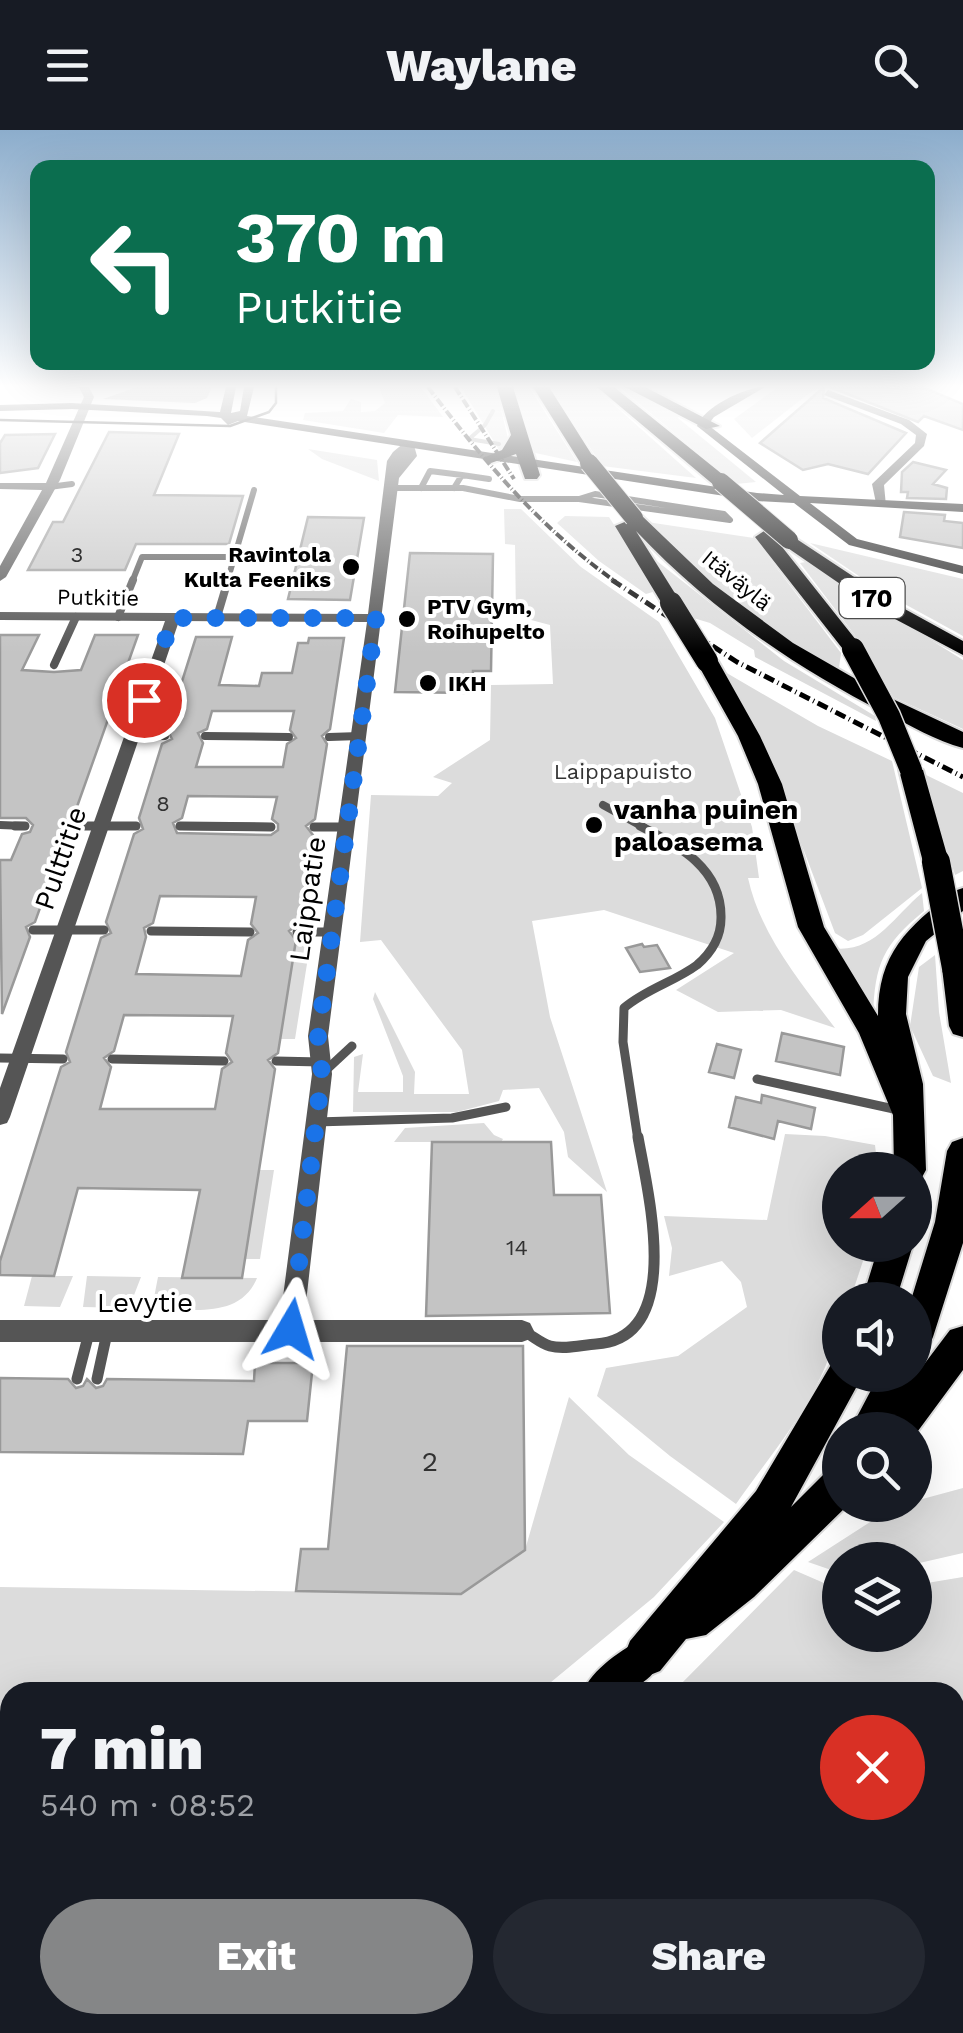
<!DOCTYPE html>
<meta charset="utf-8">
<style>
:root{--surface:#171b24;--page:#242831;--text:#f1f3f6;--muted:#9ea1a6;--accent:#858687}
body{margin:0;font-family:"Work Sans",sans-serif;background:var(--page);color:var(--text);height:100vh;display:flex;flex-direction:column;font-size:38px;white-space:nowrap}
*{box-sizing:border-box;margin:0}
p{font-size:32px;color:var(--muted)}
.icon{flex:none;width:55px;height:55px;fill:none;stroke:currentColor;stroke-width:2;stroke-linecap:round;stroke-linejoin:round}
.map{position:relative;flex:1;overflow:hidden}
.panel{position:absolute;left:0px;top:1552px;width:965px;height:352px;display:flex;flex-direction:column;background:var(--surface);border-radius:30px 30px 0 0;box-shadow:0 10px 40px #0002}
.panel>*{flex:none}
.top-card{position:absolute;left:30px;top:30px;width:905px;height:210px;border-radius:20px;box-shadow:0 10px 40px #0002;background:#0b6e4f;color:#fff;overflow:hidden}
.needle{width:65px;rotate:249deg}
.controls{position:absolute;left:822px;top:1022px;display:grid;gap:20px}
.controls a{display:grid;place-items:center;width:110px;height:110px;border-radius:50%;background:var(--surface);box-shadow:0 10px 40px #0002;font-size:50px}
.pin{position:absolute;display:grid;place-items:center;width:85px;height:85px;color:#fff;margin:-42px;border:5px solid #fff;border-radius:50%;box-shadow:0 2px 10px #0007}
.me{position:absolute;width:110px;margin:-55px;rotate:7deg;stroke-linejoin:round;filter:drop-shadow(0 0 8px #0008)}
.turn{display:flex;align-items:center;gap:35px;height:210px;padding:0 40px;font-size:45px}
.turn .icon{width:130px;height:130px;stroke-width:2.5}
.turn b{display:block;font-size:70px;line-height:85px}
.round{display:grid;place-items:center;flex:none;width:105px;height:105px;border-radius:52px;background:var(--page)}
.overview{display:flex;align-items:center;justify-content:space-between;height:170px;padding:0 40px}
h1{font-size:60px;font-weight:800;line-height:75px}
.button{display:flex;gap:20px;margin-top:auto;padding:20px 40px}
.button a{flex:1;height:115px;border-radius:60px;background:var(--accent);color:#fff;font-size:40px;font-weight:800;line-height:115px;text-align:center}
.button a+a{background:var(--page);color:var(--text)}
header{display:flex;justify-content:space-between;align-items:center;height:130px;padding:0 40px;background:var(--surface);font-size:45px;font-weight:800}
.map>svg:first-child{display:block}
.green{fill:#dcdcdc}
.water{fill:#a3a3a3}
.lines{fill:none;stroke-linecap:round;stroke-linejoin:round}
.stream{stroke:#a3a3a3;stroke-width:4}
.building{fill:#c4c4c4;stroke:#999;stroke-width:2.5;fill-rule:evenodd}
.primary-casing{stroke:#dbdbdb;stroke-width:4}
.highway-casing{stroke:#dbdbdb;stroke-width:4}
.lane-far3{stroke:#555;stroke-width:6}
.lane-far2{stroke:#555;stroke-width:8}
.lane-far1{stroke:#555;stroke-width:9}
.lane{stroke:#555;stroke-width:11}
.street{fill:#555;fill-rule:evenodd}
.secondary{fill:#222;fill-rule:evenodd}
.primary{fill:#000;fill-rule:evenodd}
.highway{fill:#000;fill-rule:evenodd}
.tram{stroke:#000;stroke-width:2.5}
.rail-far1{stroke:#000;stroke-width:4;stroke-dasharray:9 2.5 1 2.5;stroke-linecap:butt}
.rail{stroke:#000;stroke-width:5;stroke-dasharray:11 4 1 4;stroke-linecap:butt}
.highway-bridge-far2-casing{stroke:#dbdbdb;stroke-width:20;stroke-linecap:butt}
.highway-bridge-far1-casing{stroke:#dbdbdb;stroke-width:25;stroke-linecap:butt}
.highway-bridge-casing{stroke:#dbdbdb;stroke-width:31;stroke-linecap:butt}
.highway-bridge-far2{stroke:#000;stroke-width:18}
.highway-bridge-far1{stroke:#000;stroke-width:22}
.highway-bridge{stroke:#000;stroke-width:28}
.route{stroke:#1a73e8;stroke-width:18;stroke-dasharray:0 32.4}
.poi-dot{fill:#000;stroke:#fff;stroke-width:4}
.labels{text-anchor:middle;stroke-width:8;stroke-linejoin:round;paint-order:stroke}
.number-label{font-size:22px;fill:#313131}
.far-poi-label{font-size:22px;font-weight:bold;fill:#000;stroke:#fff;text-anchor:start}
.far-street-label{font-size:22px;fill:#000;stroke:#fff}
.far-park-label{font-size:22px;fill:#333;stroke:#fff}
.shield{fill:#fff;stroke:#4c4c4c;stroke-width:2.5}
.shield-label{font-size:25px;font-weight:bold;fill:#000}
.poi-label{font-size:28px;font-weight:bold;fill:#000;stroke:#fff;text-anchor:start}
.street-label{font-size:28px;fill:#000;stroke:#fff}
.near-number-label{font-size:28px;fill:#313131}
</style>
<header><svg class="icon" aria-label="menu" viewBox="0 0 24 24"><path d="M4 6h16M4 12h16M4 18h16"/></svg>Waylane<svg class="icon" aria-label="search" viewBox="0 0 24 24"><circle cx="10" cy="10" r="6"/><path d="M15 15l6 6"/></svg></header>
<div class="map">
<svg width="963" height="1903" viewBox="0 0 963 1903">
<rect width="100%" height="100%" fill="#fff"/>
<path class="green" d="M379 257H421L443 287 398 285 384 303 303 290 305 283 343 281 351 269 361 272V282L375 281 385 273Z
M461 257H496L509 313 504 320H499Z
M514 257H529L577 332 531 322Z
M550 257H594L696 348 602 336Z
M619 257H629L681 282 678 288 756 352 736 354Z
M778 257H829L812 261 752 308 734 289Z
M308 319 377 330 379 351 322 329Z
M504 379H521L581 437 659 492 715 588 752 697 759 748H748C760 804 801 853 835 898L781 880 718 882 676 860 734 823 604 780 532 791 550 887 607 1062 568 1027 564 1002 539 958 503 960 499 971 457 982H353L354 927 363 924 358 962H403V946L373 869 375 862 415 942 414 964H469L462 920 381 810 360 812 371 665 438 666 452 653 433 647 490 610 491 555 553 554 550 495 516 486 515 415 505 414Z
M565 386 609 387 656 461 646 464 599 431 557 393Z
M647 392 754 408 841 523 839 538C766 499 705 451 647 392Z
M810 413 963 449V506L881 461Z
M653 428 784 531 875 586 876 591 755 527 754 520 710 493 690 487Z
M806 432 963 530V599L893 567 866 520 800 433Z
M725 542 818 596 892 631 922 758 863 805 848 811 835 803 761 607Z
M924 644 963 663V741L955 745Z
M922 763 924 781C883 815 875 833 873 886L832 818C874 824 893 787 922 763Z
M295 814 310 815 295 909H280Z
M935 825 939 882 951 953 933 946 910 896 919 837Z
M484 993 494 1005 503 1009 501 1012H394L405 998Z
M785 1004 825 1006 875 1015 878 1040H840V1115H867L866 1122 850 1170H840C840 1246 778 1314 736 1374L670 1326 597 1266 606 1238 678 1226 747 1177 741 1152 722 1131 669 1146 672 1118 664 1086 767 1090Z
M259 1040H274L260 1129H244Z
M32 1146H73L60 1177 24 1176Z
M87 1146 141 1147 129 1178 83 1177Z
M158 1147 257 1148C240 1190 189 1179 152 1178Z
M569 1267 629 1325 724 1392 654 1467 539 1562H10V1842L0 1847V1457L461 1464 525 1420Z
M963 1358V1423L915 1434V1430H840V1443L808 1432 895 1376 915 1375V1371Z
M794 1440 840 1460V1505H915V1455L963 1447V1903H48L65 1895H955V1562H673Z"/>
<path class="water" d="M137 257H212L207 268 195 273 103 269Z"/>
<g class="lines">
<path class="stream" d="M493 281 485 295 469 309 499 314"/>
</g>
<path class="building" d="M824 257 823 268 906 303 868 344 828 334 803 340 760 313Z
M830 257H922L963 274V300L924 286 918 292Z
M109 302 179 304 154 365 243 366 229 414H136L125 440H28L53 392H63Z
M55 304 38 338 0 343V313L5 305Z
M913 332 946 340 933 354 947 358 946 369 907 368 908 362H901L902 342Z
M904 382 945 385 944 391 963 393V418L900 407Z
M308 387 364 388 350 470 288 469Z
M410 423 493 424 491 541H473L472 563 395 562Z
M0 505H39L22 540 54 542 81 540 95 505H138L73 688 63 693 67 703 35 792 26 797 30 807 2 884 0 730H11L22 704 30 702 33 695 26 688H0Z
M196 507H232L219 555 259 556 262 543H292L298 513H308L309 508H344L330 599 322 606 327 614 315 689 306 696 313 705 298 794 289 801 296 810 278 923 268 930 275 939 242 1148H182L200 1060 78 1058 54 1146 0 1145V1131L61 937 70 932 66 922 101 808 111 803 106 792 134 704 143 699 139 688 162 614 172 609 167 599ZM212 581H294L290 600 296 608 287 614 283 637H196L203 613 198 603 207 599ZM188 666 277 667 272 689 278 694V700L271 705 177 703 173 693 182 688ZM160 766 256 767 251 794 258 803 248 810 241 846 136 844 146 807 144 798 153 793ZM124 885 233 886 226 923 232 932 222 939 215 979H100L111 937 104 928 114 921Z
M642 814 644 817 657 815 670 838 640 842 626 818Z
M782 903 844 917 840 945 776 931Z
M717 914 741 920 734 948 709 942Z
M762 965 815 978 811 999 778 991 774 1009 729 997 736 967 761 973Z
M432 1012H551L554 1065H601L610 1183 426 1186Z
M347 1216H523L525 1420 461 1464 296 1461 301 1419H328Z
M255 1233H313L307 1291H248L243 1324 0 1322V1248L68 1249 76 1258 83 1256 87 1249 96 1258 103 1256 107 1249 254 1251Z"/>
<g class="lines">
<defs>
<path id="primary" d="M645 1508 657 1514 663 1526C647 1564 619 1562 583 1562 591 1540 623 1518 645 1508Z
M10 1869V1895H29L25 1903H0V1873Z"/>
<path id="highway" d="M497 257H513L540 345 537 349H525L516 324 491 333 483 328 502 320 511 305Z
M533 257H549L597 333 595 337H583Z
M597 257H614L727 348V356H715Z
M625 257H645L720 296 706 299Z
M634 383 640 384 713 454 793 513 880 563 963 602V618C936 611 910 595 885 583 792 536 708 477 636 401L681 473 678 477H664L615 396 627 391 628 384Z
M764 401 771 403 860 515 863 519 860 523H846L755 407Z
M789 404 892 472 963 511V525L878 480 782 414 780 410Z
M707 525 718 531 760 606 782 654 824 797 878 886C878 823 907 798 954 761L963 758V781L926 811 908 847 906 884 923 954 926 1040 921 1049 915 1051V1040H894L893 985 859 903 798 797 758 654 738 606 696 531Z
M911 633 923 640 949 732 945 738 936 740 923 732 899 640Z
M956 828 963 830V907L953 904 949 896 942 838 946 831Z
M963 1008V1113L933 1207 928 1218 915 1223V1170H911L935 1092 947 1021 952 1012Z
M879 1115H913L896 1170H862Z
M963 1196V1240L915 1305V1300H850L879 1245H916L950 1200Z
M840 1230V1245H863L791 1377 826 1342 840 1337V1375H848L754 1467 706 1505 686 1509 660 1541 645 1547 630 1541 624 1526 630 1511 756 1361 832 1233Z"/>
</defs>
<use href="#primary" class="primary-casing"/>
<use href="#highway" class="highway-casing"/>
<path class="lane-far3" d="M462 345 489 349
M49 357 72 354
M392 358H463L520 369H579
M421 358 430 341 462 345 454 358
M595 364 724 384 730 390 579 369Z
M132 452 142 427H235
M227 452 254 360"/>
<path class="lane-far2" d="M118 487 133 450
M217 487 228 450
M54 535 76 487
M205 606 289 607
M132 607 165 606
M329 607 360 606
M603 675 645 698
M0 695 25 696
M70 696H136
M180 696 271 697
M314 697H347"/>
<path class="lane-far1" d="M15 696H25
M70 696H136
M180 696 271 697
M314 697H347
M33 800H104
M151 801 250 802
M297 802H333
M0 928 63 929
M112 929 224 931
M276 931 321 932
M324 942 352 916
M757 949 903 981
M316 992 452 988 506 977
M638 1010 623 912 624 878C646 859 674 852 697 835 711 823 721 807 721 788 722 739 680 716 640 696"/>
<path class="lane" d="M523 1201C532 1205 540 1213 550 1216 564 1220 582 1215 596 1214 685 1208 648 1064 638 1007
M77 1249 89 1203
M97 1249 107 1203"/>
<path class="street" d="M79 257H89L94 267 60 350 6 447 0 451V436L42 360 0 359V353H46L84 267Z
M828 260 909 290 927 304 924 316 884 355 886 376 876 373 872 354 915 313 916 305 901 294 824 265Z
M405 312H413L417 326 399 348 328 906 332 944 304 1190H522L530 1193 534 1201 530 1209 522 1212H0V1190H280L312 944 308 906 367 492 179 491 10 987 7 993 0 995V958L165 491 0 490V482L368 484 387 331 393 322Z"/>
<path class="secondary" d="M226 257H236L231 283 240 281 244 257H254L247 286 757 363 784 365 697 296C704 277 745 257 765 257L714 287 708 295 800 366 963 374V382L810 373 857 409 963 436V444L849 415 794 373 757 371 238 291 228 295 221 288 207 286 72 279 0 281V275L72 273 220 282Z"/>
<use href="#primary" class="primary"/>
<use href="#highway" class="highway"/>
<path class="tram" d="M0 290 230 296 269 282 276 273V257"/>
<path class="rail-far1" d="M428 257C483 330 541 399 616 452
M455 257 514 349"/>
<path class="rail" d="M612 450 737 532 963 647"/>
<defs>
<path id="highway-bridge-far2" d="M589 333 634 388
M721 352 789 410"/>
<path id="highway-bridge-far1" d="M671 473 707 531
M853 519 889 586 911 640"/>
<path id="highway-bridge" d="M936 732 956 838"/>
</defs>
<use href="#highway-bridge-far2" class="highway-bridge-far2-casing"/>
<use href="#highway-bridge-far1" class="highway-bridge-far1-casing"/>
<use href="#highway-bridge" class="highway-bridge-casing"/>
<use href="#highway-bridge-far2" class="highway-bridge-far2"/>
<use href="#highway-bridge-far1" class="highway-bridge-far1"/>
<use href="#highway-bridge" class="highway-bridge"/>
</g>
<linearGradient id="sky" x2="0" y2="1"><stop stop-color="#8cadcc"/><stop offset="0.49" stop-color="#fff"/><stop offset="1" stop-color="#fff" stop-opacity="0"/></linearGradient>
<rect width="963" height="523" fill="url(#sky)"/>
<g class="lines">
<path class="route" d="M144 570 173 488H376L318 906 322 944 291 1199"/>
</g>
<g class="poi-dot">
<circle cx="351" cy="437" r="10"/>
<circle cx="407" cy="489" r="10"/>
<circle cx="428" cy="553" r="10"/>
<circle cx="594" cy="695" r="10"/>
</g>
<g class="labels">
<g class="number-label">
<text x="77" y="432">3</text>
<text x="163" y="681">8</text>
<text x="517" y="1125">14</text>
</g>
<g class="far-poi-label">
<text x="331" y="432" text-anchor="end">Ravintola<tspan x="331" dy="25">Kulta Feeniks</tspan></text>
<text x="427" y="484">PTV Gym,<tspan x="427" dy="25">Roihupelto</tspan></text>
<text x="448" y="561">IKH</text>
</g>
<g class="far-street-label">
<text transform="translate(737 450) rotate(39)" y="8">Itäväylä</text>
<text transform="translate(98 467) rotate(1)" y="8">Putkitie</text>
</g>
<g class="far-park-label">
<text x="623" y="649">Laippapuisto</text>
</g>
<rect class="shield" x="839.5" y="448" width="65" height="40" rx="8"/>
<g class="shield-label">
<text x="872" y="477">170</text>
</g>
<g class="poi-label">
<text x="614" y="689">vanha puinen<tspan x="614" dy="32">paloasema</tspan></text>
</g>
<g class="street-label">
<text transform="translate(60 728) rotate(-71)" y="10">Pulttitie</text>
<text transform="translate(307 769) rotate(-82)" y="10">Laippatie</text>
<text x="145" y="1182">Levytie</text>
</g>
<g class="near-number-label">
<text x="430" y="1341">2</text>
</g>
</g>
</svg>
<div class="controls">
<a><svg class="needle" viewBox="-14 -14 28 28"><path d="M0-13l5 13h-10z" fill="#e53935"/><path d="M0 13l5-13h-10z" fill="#9ea1a6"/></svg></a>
<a><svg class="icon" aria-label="sound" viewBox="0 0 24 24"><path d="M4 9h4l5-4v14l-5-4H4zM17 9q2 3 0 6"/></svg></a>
<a><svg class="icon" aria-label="search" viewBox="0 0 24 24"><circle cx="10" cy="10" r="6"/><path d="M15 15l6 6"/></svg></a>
<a><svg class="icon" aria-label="layers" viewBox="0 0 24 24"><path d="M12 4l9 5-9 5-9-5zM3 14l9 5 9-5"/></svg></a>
</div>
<div class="pin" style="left:144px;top:570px;background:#d93025"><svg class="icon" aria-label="arrive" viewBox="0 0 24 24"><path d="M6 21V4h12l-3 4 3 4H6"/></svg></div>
<svg class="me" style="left:291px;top:1199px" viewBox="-20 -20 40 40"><path d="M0-17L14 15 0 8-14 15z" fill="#1a73e8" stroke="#fff" stroke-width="4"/></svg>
<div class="top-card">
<div class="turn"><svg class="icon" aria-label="left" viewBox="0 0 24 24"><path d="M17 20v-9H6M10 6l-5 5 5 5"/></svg><div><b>370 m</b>Putkitie</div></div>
</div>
<section class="panel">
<div class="overview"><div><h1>7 min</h1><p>540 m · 08:52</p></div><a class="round" style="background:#d93025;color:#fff"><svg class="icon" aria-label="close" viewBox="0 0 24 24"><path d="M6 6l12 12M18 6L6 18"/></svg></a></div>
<div class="button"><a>Exit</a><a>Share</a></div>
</section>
</div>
